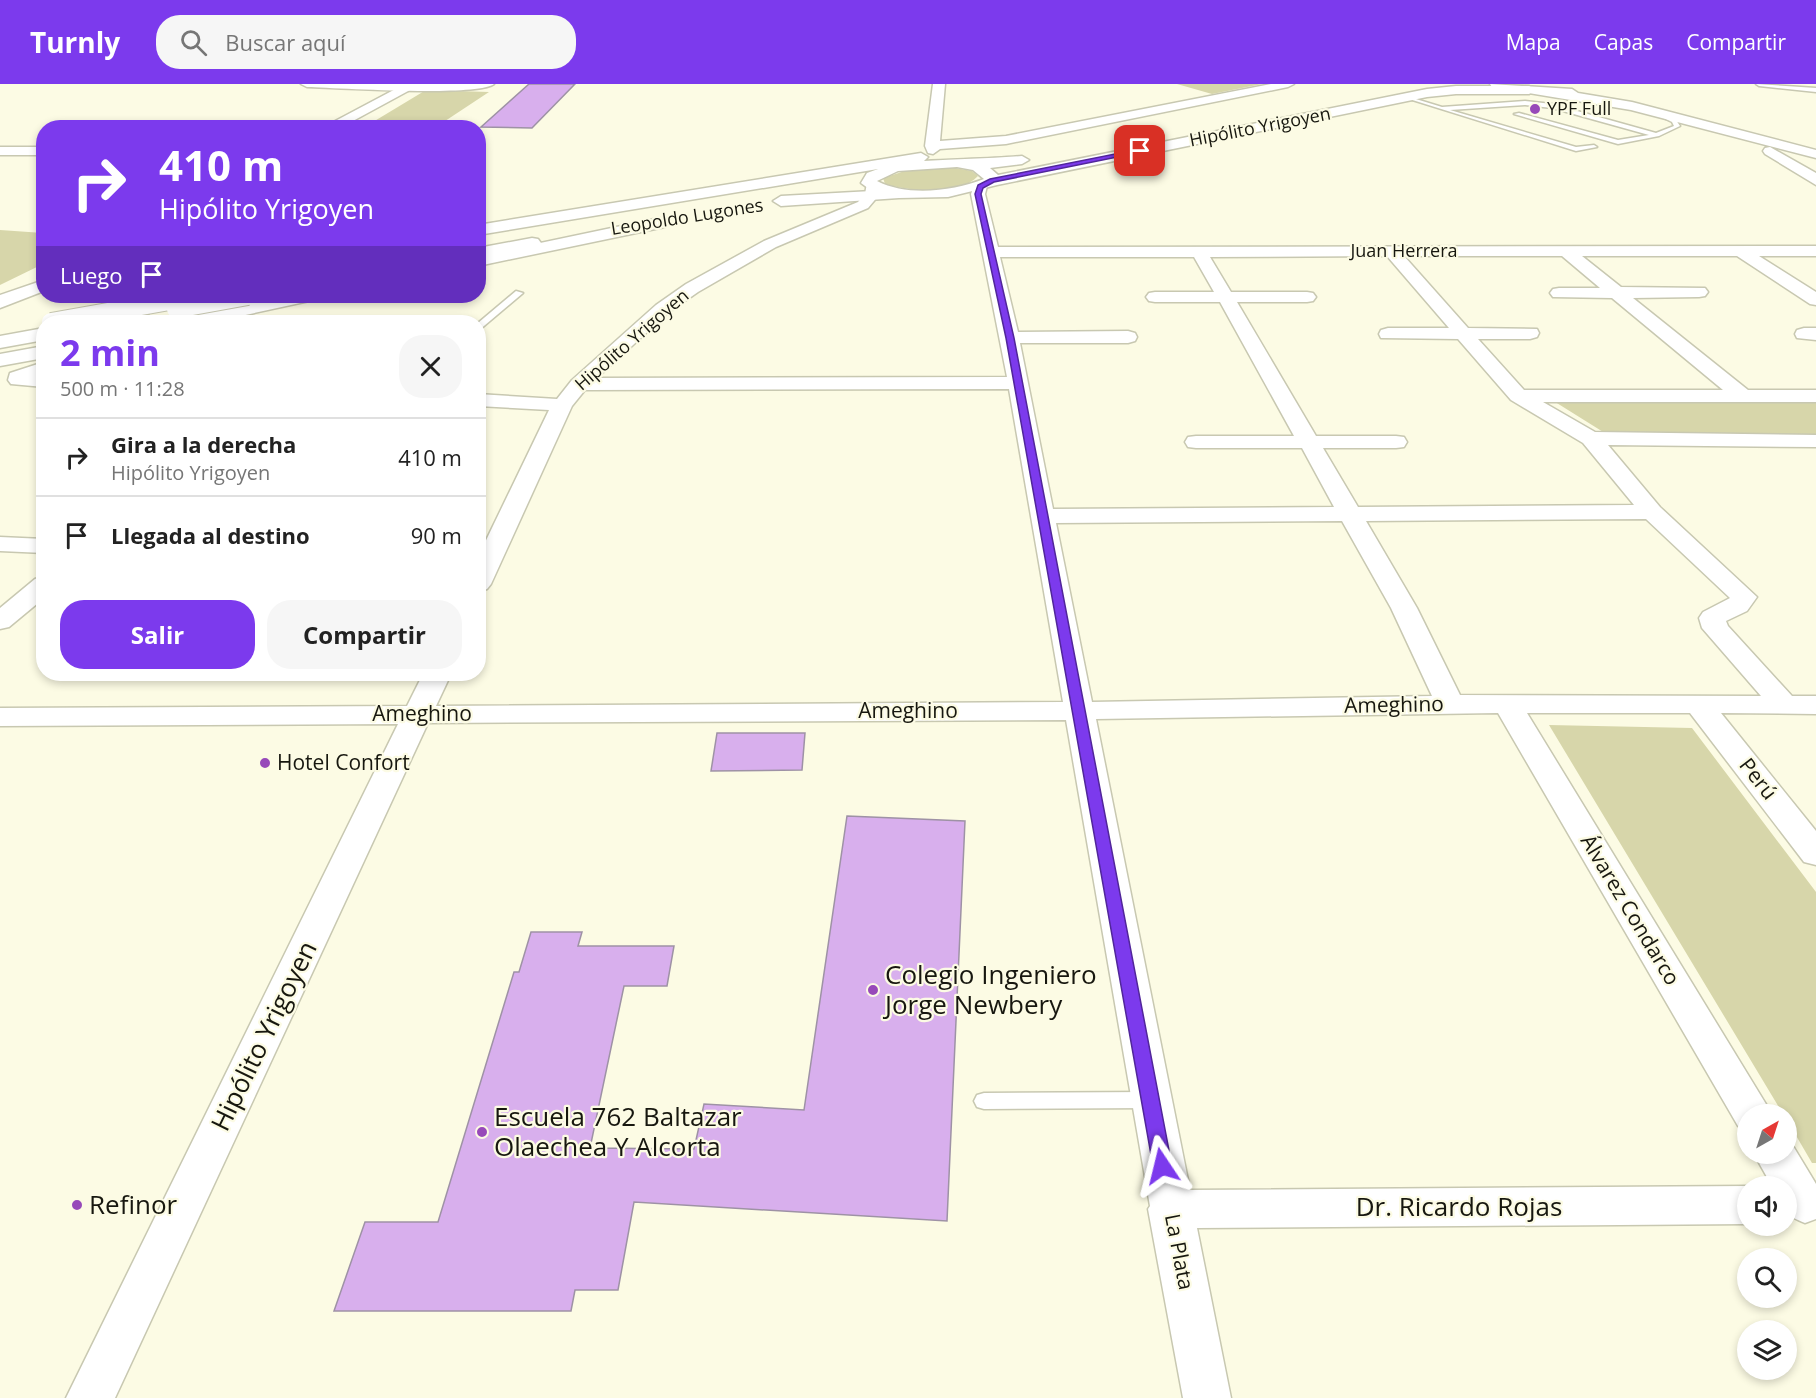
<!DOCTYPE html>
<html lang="es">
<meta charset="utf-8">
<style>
:root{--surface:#fff;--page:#f6f6f6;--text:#222;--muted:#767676;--line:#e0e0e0;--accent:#7c3aed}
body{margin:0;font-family:"Open Sans",sans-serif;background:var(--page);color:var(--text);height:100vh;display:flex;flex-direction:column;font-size:22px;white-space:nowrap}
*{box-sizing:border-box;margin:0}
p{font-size:20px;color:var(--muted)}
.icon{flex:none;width:33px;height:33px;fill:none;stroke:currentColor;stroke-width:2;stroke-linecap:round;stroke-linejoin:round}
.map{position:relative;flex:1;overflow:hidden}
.details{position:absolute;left:36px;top:231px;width:450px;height:366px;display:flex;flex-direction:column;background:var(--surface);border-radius:24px;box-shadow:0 3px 9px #0003}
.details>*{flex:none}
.top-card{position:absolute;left:36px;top:36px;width:450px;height:183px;border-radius:24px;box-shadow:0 3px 9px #0003;background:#7c3aed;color:#fff;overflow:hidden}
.needle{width:39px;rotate:39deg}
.controls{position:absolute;left:1737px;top:1020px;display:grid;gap:12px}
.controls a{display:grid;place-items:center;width:60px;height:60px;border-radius:50%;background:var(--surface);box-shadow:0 3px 9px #0003;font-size:30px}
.pin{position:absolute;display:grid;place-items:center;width:51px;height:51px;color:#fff;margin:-26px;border-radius:12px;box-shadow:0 3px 9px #0006}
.me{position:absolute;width:66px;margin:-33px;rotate:350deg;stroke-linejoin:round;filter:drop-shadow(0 0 4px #0008)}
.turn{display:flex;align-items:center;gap:21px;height:126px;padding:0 24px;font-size:27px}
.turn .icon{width:78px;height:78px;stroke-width:2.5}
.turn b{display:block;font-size:42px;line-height:51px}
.then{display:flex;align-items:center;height:57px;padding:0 24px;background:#0003;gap:12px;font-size:22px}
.round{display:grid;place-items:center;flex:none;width:63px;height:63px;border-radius:24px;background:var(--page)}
.head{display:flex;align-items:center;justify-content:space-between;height:102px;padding:0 24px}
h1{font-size:36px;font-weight:700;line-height:45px;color:var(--accent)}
.button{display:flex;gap:12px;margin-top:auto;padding:12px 24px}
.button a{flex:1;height:69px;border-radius:24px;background:var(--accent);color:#fff;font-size:24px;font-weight:700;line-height:69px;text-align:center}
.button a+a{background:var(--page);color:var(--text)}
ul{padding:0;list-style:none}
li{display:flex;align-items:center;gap:18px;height:78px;padding:0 24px;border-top:2px solid var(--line)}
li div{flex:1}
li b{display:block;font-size:22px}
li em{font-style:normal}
header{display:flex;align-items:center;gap:36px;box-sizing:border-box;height:84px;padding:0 30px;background:var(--accent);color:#fff}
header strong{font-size:28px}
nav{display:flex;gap:33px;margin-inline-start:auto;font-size:21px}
.search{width:420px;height:54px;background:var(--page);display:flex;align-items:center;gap:15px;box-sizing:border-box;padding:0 21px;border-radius:24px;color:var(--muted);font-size:22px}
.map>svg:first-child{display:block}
.green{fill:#d7d6aa}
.building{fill:#d8afed;stroke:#9e92a5;stroke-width:1.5}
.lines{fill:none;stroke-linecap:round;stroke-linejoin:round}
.lane-casing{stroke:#c8c8b1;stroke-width:3}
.street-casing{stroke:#c8c8b1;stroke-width:3}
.secondary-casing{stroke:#c8c8b1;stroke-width:3}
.primary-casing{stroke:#c8c8b1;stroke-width:3}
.highway-casing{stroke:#c8c8b1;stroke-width:3}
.lane{fill:#fff;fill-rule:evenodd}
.street{fill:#fff;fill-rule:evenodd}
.secondary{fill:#fff;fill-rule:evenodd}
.primary{fill:#fff;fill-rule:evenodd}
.highway{fill:#fff;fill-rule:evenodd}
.secondary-bridge-casing{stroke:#c8c8b1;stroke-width:20;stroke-linecap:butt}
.secondary-bridge{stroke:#fff;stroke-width:18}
.route{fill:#7c3aed;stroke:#51269a;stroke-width:1.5}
.poi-dot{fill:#9749b9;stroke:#fcfbe4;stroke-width:2}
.labels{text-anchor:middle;stroke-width:4.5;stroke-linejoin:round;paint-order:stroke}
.far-poi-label{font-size:18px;fill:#17170f;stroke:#fcfbe4;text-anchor:start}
.far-street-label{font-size:18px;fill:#17170f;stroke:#fcfbe4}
.street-label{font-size:21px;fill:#17170f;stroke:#fcfbe4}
.poi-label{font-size:21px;fill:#17170f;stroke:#fcfbe4;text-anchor:start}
.near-poi-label{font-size:26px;fill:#17170f;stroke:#fcfbe4;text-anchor:start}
.near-street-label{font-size:26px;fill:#17170f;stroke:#fcfbe4}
</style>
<header>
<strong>Turnly</strong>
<div class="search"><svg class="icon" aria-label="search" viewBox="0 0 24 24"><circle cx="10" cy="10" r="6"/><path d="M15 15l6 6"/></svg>Buscar aquí</div>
<nav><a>Mapa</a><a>Capas</a><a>Compartir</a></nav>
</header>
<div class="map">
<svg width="1816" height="1314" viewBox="0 0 1816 1314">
<rect width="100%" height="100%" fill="#fcfbe4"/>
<path class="green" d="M1177 0H1262L1212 10Z
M426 6 489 8 436 43 363 44Z
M950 83 972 87 978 92C959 113 909 107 885 100L883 94 908 86Z
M0 146 43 149V180L0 201Z
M1816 315V350L1608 351 1552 316Z
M1549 641 1692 644 1816 808V1079H1812L1787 1036 1786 1030H1783Z"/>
<path class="building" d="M529 0H575L532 44 481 43Z
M717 649H805L802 686 711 687Z
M847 732 965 737 947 1137 634 1118 618 1206H575L571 1227H334L365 1138H438L514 888H519L531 848H582L578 862H674L667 902H624L590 1064 694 1065 704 1020 804 1026Z"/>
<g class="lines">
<defs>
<path id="lane" d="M1756 0 1816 4V8L1759 2Z
M1406 12 1442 23 1525 17 1552 20 1656 49 1674 42 1672 38 1656 30 1658 27 1676 36 1680 42 1659 52 1618 60 1514 30 1519 29 1618 56 1649 51 1552 24 1525 21 1450 26 1576 63 1594 61 1597 63 1576 67 1406 14Z
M516 207 523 209 478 247V239Z
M1151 1008 1158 1010 1161 1016 1158 1022 1151 1024 984 1025 977 1023 974 1017 977 1011 984 1009Z"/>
<path id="street" d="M301 0H494C478 13 336 4 307 3Z
M933 0H945L940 57 1006 52 1271 0H1294L1288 3 1006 60 940 65 933 70 928 69 925 62Z
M0 63H44V71H0Z
M872 98 879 102V111L868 124 776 163 698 208 668 229 597 294 1007 293 971 110 975 99 980 98 987 102 985 110 998 163 1816 162V172H1759L1816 208V221L1810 220 1737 172H1582L1621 203 1705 204 1708 208 1705 212 1699 213 1633 214 1748 306H1816V318H1543L1595 348 1816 351V363L1608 361 1660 423 1757 513 1747 527 1726 537 1728 542 1792 612H1816V630L1721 629 1816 747V781L1804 778 1690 629H1527L1772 1030H1748V1045L1738 1042 1498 629 1096 635 1190 1106 1748 1102V1140L1197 1144 1231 1314H1183L1148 1125 1150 1122 1066 636 428 639 115 1314H66L398 640 0 642V624L407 622 423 590H451L436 622 1063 618 1009 305 585 306 572 322 491 500 487 505 478 508V473L549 326 478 322V310L557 315 572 296 656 221 686 200 764 157 858 118 865 110 867 99ZM1387 172 1449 244H1388L1381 246 1379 250 1381 254 1458 255 1511 316 1583 359 1634 421 1358 423 1323 364H1396L1404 363 1407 358 1404 353 1396 352H1316L1237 218H1307L1313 217 1316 213 1313 209 1307 208H1231L1210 173ZM1404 172H1562L1600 204H1559L1553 205 1550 209 1553 213 1612 214 1723 306H1524L1478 255H1530L1537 253 1539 249 1537 245 1468 244ZM1000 173H1194L1214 208H1155L1149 209 1146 213 1149 217 1155 218H1220L1294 352H1196L1188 353 1185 358 1188 363 1196 364H1302L1334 423 1053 425 1020 259H1128L1135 257 1137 253 1135 249 1128 247 1018 248ZM1646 435 1730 514 1703 528 1699 534 1702 544 1761 612 1460 611 1417 524 1366 437ZM1342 437 1391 524 1432 612 1092 618 1056 439Z
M1804 244H1816V256L1797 254 1795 250 1797 246Z
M44 278V303L11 300 8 296 10 289Z
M0 453 44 455V469L0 467Z
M44 492V514L9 543 0 545V524L35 495Z
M1786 1056 1790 1057 1816 1100V1135L1805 1139C1781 1130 1786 1126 1786 1102H1772L1754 1070H1786Z"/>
<path id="secondary" d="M532 154 538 155 541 159 538 163 478 174V164Z
M44 244V256L0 264V252Z"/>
<path id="primary" d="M405 0H421L340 44H322Z
M1456 2H1529L1535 6 1529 10H1456L1427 13 997 101 948 113 899 114 781 122 773 117 781 112 872 107 861 99 867 89 878 85 478 151V141L921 69 928 73 924 77C957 75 989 75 1022 72L1029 76 1022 80 990 84 998 91 1427 5ZM957 83 973 86 984 95C953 107 908 113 877 97L898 87Z
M659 134 665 135 667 139 665 143 478 182V172Z
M44 196V207L0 224V211Z
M139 212H159C149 237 140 238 114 238 121 226 133 229 139 212Z
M283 212H317L314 216 213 238H178L181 234Z
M44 262V274L0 282V270Z"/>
<path id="highway" d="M1490 0 1572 5 1578 9 1632 18 1816 66V74L1631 26 1492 3Z
M1770 63 1816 89V101L1765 70 1763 67 1765 64Z"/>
</defs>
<use href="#lane" class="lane-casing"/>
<use href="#street" class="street-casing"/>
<use href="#secondary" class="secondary-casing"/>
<use href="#primary" class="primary-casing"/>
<use href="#highway" class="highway-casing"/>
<use href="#lane" class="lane"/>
<use href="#street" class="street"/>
<use href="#secondary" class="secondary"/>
<use href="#primary" class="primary"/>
<use href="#highway" class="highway"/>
<defs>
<path id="secondary-bridge" d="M176 225 248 212
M51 238 198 212"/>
</defs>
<use href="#secondary-bridge" class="secondary-bridge-casing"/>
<use href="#secondary-bridge" class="secondary-bridge"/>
</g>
<path class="route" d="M1140 65 1142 68 994 98 983 104 981 110 1014 254 1172 1082 1169 1087 1162 1090 1156 1087 1153 1082 1006 254 975 110 978 101 990 95Z"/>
<g class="poi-dot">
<circle cx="1535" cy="25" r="6"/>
<circle cx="265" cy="679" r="6"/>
<circle cx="873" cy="906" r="6"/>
<circle cx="482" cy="1048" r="6"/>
<circle cx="77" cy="1121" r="6"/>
</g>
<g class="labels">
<g class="far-poi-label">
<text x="1547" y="31">YPF Full</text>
</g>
<g class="far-street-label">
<text transform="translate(1260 43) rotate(-11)" y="6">Hipólito Yrigoyen</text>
<text transform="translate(687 133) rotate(-9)" y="6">Leopoldo Lugones</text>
<text x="1404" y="173">Juan Herrera</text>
<text transform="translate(632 256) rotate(-41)" y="6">Hipólito Yrigoyen</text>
</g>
<g class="street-label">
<text transform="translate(1394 621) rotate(-1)" y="7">Ameghino</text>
<text x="908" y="634">Ameghino</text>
<text x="422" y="637">Ameghino</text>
<text transform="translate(1758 695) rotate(52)" y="7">Perú</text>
<text transform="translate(1630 826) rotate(59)" y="7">Álvarez Condarco</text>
<text transform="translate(1179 1168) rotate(79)" y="7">La Plata</text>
</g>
<g class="poi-label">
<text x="277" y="686">Hotel Confort</text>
</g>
<g class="near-poi-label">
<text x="885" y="900">Colegio Ingeniero<tspan x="885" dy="30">Jorge Newbery</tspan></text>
<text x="494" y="1042">Escuela 762 Baltazar<tspan x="494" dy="30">Olaechea Y Alcorta</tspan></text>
<text x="89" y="1130">Refinor</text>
</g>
<g class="near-street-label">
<text transform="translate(264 952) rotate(-64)" y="9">Hipólito Yrigoyen</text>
<text x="1459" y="1132">Dr. Ricardo Rojas</text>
</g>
</g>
</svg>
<div class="controls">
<a><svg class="needle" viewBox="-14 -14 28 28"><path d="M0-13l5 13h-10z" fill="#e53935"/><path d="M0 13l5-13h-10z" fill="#767676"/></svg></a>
<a><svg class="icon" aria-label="sound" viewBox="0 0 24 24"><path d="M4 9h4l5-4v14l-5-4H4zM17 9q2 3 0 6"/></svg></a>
<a><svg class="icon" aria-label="search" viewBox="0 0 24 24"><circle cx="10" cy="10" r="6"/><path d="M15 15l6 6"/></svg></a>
<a><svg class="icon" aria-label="layers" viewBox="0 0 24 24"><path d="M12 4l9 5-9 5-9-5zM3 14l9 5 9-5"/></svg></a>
</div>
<div class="pin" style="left:1140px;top:67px;background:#d93025"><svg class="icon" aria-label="arrive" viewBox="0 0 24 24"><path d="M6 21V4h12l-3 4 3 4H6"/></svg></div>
<svg class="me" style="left:1162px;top:1082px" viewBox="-20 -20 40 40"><path d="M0-17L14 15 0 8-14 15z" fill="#7c3aed" stroke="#fff" stroke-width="4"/></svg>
<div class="top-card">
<div class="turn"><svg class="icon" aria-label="right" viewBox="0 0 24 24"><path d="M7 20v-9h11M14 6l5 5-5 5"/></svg><div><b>410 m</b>Hipólito Yrigoyen</div></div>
<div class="then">Luego<svg class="icon" aria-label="arrive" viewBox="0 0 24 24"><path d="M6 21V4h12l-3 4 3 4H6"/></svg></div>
</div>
<section class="details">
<div class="head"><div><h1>2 min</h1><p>500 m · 11:28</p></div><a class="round"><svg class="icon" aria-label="close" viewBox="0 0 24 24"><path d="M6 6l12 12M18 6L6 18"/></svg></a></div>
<ul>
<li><svg class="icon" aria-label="right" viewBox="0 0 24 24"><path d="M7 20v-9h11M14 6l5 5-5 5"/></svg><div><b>Gira a la derecha</b><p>Hipólito Yrigoyen</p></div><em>410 m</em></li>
<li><svg class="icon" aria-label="arrive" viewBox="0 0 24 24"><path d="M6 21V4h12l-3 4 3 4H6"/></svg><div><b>Llegada al destino</b></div><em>90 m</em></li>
</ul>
<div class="button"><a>Salir</a><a>Compartir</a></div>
</section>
</div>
